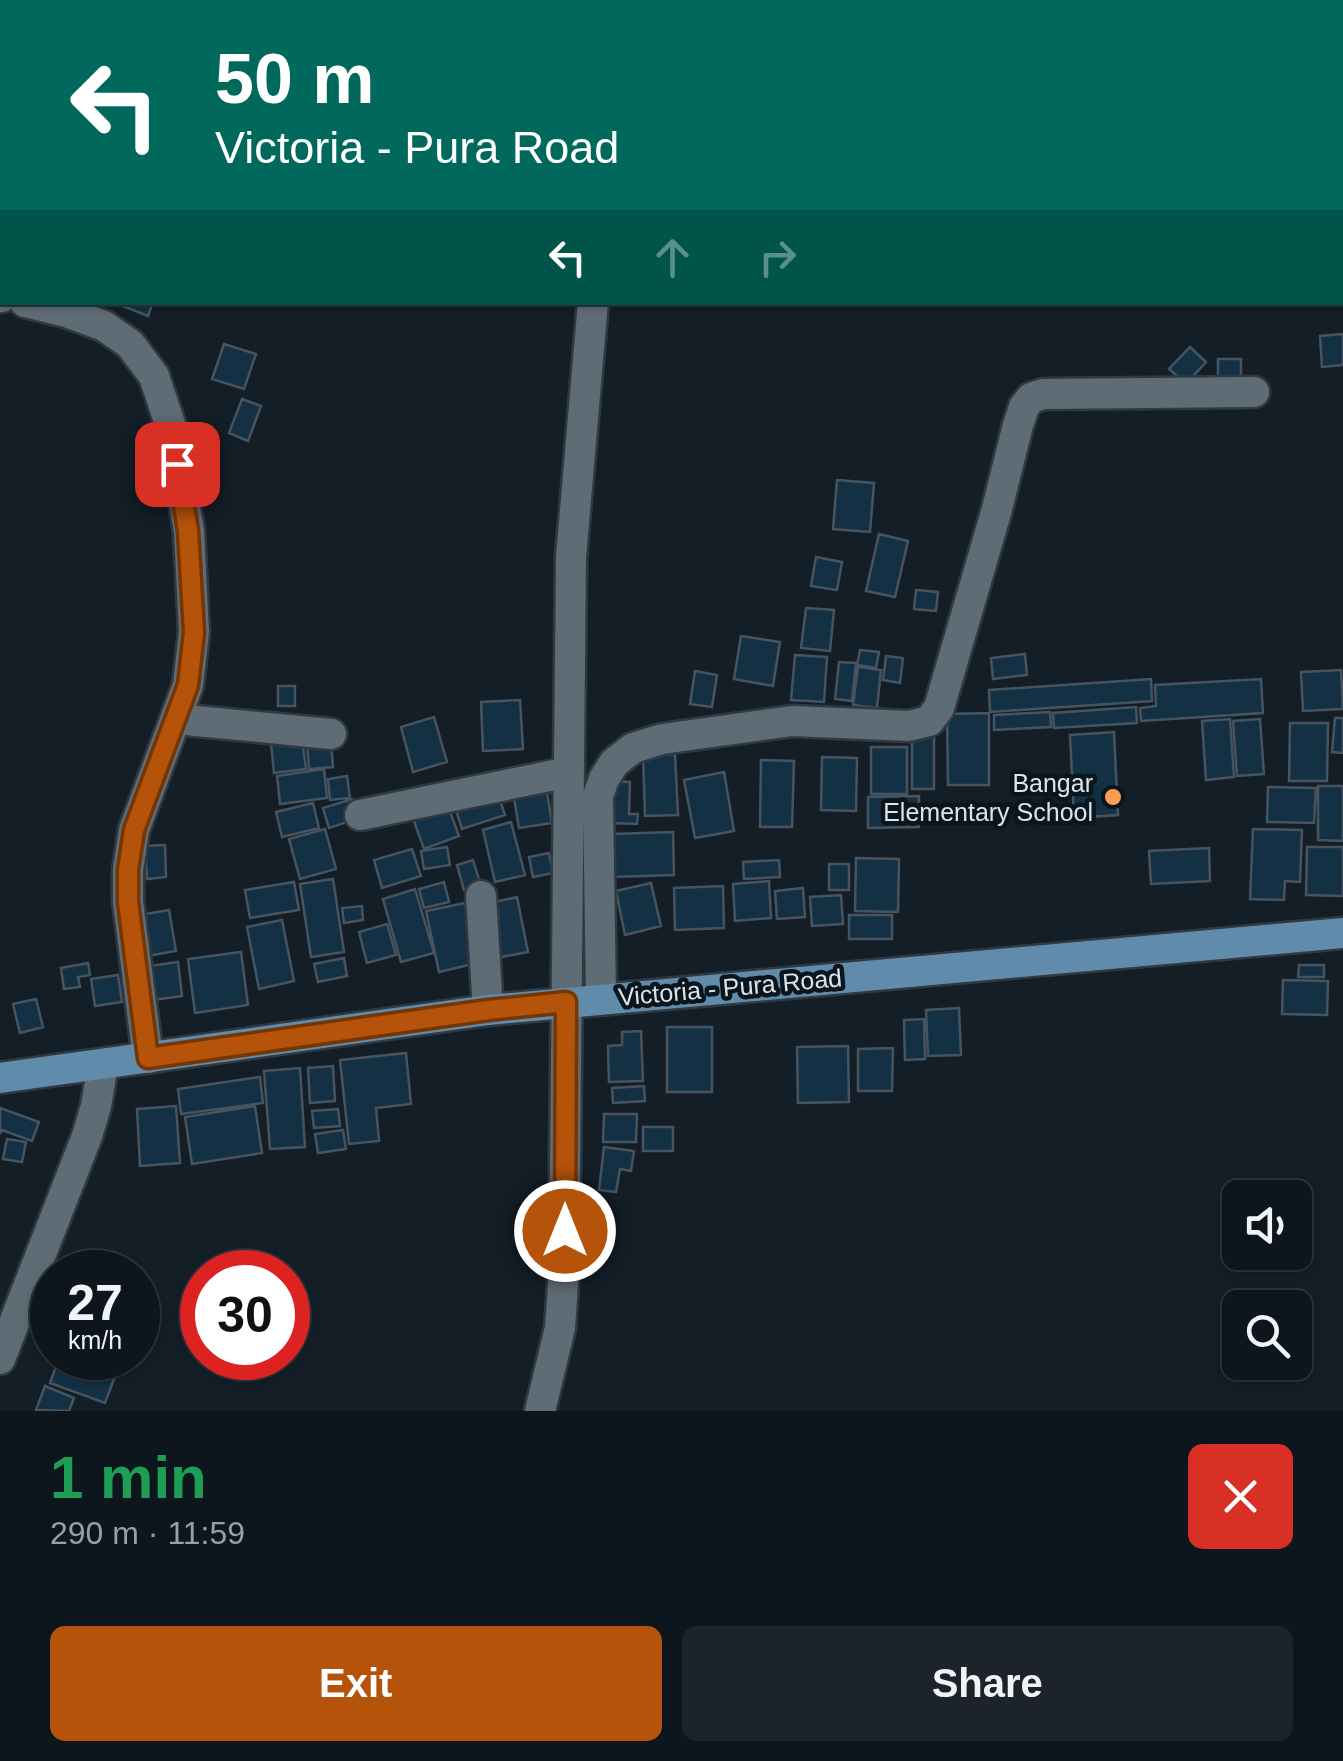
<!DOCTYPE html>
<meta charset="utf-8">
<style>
:root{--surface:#0e161d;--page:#1c232a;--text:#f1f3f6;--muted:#9b9fa4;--line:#2e353b;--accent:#b45309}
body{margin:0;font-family:Arial,sans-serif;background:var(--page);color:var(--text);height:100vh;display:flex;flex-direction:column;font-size:38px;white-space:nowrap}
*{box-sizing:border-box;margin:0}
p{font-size:32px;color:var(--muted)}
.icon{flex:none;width:55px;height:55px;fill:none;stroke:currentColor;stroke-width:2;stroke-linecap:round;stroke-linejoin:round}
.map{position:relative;height:1411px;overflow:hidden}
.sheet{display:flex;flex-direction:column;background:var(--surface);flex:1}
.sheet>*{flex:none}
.top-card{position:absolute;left:0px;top:0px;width:1345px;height:305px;box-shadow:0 2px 8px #0004,0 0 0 2px var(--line);background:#00695c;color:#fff;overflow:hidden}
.tools{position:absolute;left:1222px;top:1180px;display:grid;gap:20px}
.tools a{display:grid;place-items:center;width:90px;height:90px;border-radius:15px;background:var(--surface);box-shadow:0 2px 8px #0004,0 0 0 2px var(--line);font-size:50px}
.speed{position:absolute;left:30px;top:1250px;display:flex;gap:20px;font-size:50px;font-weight:700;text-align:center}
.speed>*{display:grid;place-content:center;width:130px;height:130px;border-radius:50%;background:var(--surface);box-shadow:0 2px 8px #0004,0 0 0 2px var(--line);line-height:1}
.speed small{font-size:25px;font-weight:400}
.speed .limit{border:15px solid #d22;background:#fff;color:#111}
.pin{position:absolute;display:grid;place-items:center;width:85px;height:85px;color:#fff;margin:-42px;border-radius:20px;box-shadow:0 5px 15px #0006}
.me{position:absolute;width:110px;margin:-55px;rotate:0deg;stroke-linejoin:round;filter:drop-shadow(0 0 8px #0008)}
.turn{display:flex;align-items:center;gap:35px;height:210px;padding:0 50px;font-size:45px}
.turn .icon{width:130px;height:130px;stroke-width:2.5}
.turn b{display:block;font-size:70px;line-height:85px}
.lanes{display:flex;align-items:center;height:95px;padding:0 50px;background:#0003;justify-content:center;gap:50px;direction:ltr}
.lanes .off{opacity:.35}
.round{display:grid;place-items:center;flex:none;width:105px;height:105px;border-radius:15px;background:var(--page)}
.head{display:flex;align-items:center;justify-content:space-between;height:170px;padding:0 50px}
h1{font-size:60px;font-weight:600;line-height:75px;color:#1e9e55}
.cta{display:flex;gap:20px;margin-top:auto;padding:20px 50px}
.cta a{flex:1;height:115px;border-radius:15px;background:var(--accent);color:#fff;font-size:40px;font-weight:600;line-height:115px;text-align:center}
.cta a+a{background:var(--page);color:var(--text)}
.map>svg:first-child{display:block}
.building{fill:#133044;stroke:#47545f;stroke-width:2.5}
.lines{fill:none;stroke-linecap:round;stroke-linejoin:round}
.minor-casing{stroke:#313840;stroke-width:35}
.major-casing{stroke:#313840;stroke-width:35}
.minor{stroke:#5e6c76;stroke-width:30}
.major{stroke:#618baa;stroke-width:30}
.route-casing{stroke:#753606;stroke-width:25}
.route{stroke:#b45309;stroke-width:18}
.poi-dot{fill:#fc9d54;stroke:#0a151d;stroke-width:4}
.labels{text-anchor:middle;stroke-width:9;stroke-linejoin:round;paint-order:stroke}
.poi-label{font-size:25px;fill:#dce4ea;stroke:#0a151d;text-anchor:end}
.street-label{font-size:25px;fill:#dce4ea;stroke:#0a151d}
</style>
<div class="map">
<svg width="1343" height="1411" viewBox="0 0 1343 1411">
<rect width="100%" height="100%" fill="#131e27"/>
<path class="building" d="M113 302H153L148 316Z
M1343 334V365L1322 367 1320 336Z
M224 344 256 354 244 389 212 379Z
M1190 347 1206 362 1186 384 1169 369Z
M1218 359H1241V382H1218Z
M242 399 261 406 248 441 229 433Z
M837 480 874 483 870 532 833 529Z
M879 534 908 541 895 597 866 591Z
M816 557 842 562 837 590 811 586Z
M916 590 938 592 936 611 914 609Z
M806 608 834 610 830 651 801 648Z
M741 636 780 642 773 686 734 679Z
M860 650 879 652 876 668 857 665Z
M1025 654 1027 675 993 679 991 658Z
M795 655 827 657 824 702 791 700Z
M886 656 903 658 900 683 883 680Z
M839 662 856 663 852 701 835 699Z
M858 667 881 670 877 708 853 705Z
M1341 670 1343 709 1303 711 1301 672Z
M695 671 717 675 712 707 690 704Z
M1151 679 1152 701 990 712 989 690Z
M1261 679 1263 713 1141 721 1140 708 1156 706 1155 685Z
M278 686H295V706H278Z
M520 700 523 749 483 751 481 702Z
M1136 707 1137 723 1054 728 1053 713Z
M1050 712 1051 727 994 730V715Z
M989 713V785H948L947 714Z
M434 717 447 762 413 772 401 727Z
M1335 718H1343V753L1332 752Z
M1230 719 1234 777 1206 780 1202 721Z
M1260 719 1264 774 1237 776 1233 721Z
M1290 723H1328L1327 781H1289Z
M1114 732 1118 815 1074 818 1070 735Z
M912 736H934V789H912Z
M302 739 306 769 274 773 271 743Z
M331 742 333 767 309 769 307 744Z
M871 747H907V794H871Z
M675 754 678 815 645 816 643 756Z
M822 757 857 758 856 811 821 810Z
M761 760 794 761 792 827H760Z
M324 769 327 798 280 804 277 776Z
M724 772 734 831 695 838 684 780Z
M347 776 350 798 330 800 328 779Z
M611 781 630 782 629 814H638L637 824 609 823Z
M1318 786H1343V841L1318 840Z
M1268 787 1316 788 1314 823 1267 822Z
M547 793 552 823 519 828 514 798Z
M498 794 505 815 462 829 455 807Z
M919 796V827L868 828V797Z
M352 799 357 819 329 828 323 808Z
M313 803 319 828 282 837 276 812Z
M447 803 459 836 424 849 412 816Z
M511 822 525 875 495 882 483 830Z
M325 829 336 869 300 879 289 839Z
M1253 829 1302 830 1300 882 1285 881 1284 900 1250 899Z
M673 832 674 875 613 877 612 834Z
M165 845 166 877 147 879 145 846Z
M447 847 450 865 424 869 421 851Z
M1307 847H1343V896L1306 895Z
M1209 848 1210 881 1151 884 1149 851Z
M412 849 421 876 382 888 374 860Z
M549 853 553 873 533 877 529 857Z
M856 858 899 859 898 912 855 911Z
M473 860 481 886 464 890 457 865Z
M779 860 780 877 744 879 743 862Z
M829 864H849V890H829Z
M333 879 344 952 311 957 300 884Z
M769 881 771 918 735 921 733 884Z
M294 882 299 910 250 918 245 890Z
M444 882 449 902 424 908 419 889Z
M651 883 661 926 625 935 616 891Z
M723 886 724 928 675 930 674 888Z
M803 888 805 917 777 919 775 891Z
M415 889 434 953 401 962 383 899Z
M841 895 843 924 812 926 810 897Z
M517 897 528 952 496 958 486 904Z
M465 903 477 963 439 972 426 911Z
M362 906 363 920 344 923 342 908Z
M169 910 176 951 147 956 140 915Z
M849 915H892V939H849Z
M282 920 294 981 259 989 247 927Z
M387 924 396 955 367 963 359 932Z
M241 952 248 1005 195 1013 188 959Z
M344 958 347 976 318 982 314 964Z
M178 962 182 996 153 1000 149 966Z
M88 963 90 975 78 977 80 987 64 989 61 968Z
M1299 965H1324V977H1298Z
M118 975 122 1002 95 1006 91 979Z
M1283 980 1328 981 1327 1015 1282 1014Z
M36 999 43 1027 20 1033 13 1004Z
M959 1008 961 1055 928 1056 926 1010Z
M924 1019 925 1059 905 1060 904 1020Z
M667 1027H712V1092H667Z
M641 1031 643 1081 609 1082 608 1046 622 1045V1032Z
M848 1046 849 1102 798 1103 797 1047Z
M893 1048 892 1091H858V1049Z
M406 1053 411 1104 376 1108 379 1141 349 1144 340 1060Z
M333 1066 335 1101 310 1103 308 1068Z
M300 1068 305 1147 270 1149 264 1071Z
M260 1077 263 1103 181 1114 178 1089Z
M644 1086 645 1101 613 1103 612 1088Z
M176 1106 180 1163 140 1166 137 1109Z
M255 1106 262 1153 192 1164 185 1117Z
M0 1108 39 1122 32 1141 2 1130 0 1134Z
M338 1109 340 1126 314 1128 312 1111Z
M604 1114H637L636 1142H603Z
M643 1127H673V1151H643Z
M343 1130 346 1149 318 1153 315 1134Z
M7 1139 26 1142 22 1162 3 1159Z
M604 1147 634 1151 631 1171 620 1169 616 1192 599 1190Z
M59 1358H79L117 1371 105 1403 50 1383Z
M45 1386 74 1398 69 1411 36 1410Z"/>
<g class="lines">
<defs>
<path id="minor" d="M623 2 624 0
M0 296 2 297
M25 302 66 312 104 326 130 344 154 376 172 430 189 531 194 632 188 685 134 830 128 870V902L148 1058
M176 719 331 734
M360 815 569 772
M481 896 488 1010
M601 999 598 796 604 779 614 763 633 748 662 739 792 721 909 726 929 721 939 708 997 509 1018 425 1024 407 1031 398 1043 394 1254 392
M0 1359 87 1136 96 1106 103 1064
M540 1411 560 1328 564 1269 571 557 593 302"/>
<path id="major" d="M0 1078 488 1010 1343 933"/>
</defs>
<use href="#minor" class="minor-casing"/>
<use href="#major" class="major-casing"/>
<use href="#minor" class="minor"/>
<use href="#major" class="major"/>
</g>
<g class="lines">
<defs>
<path id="route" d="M177 464 188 531 194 632 188 685 134 830 128 870V902L148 1058 488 1010 566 1002 565 1231"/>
</defs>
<use href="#route" class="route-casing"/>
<use href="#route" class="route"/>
</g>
<circle class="poi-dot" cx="1113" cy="797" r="10"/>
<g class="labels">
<g class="poi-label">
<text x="1093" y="792">Bangar<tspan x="1093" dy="29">Elementary School</tspan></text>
</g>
<g class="street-label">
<text transform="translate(730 987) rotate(-5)" y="9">Victoria - Pura Road</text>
</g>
</g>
</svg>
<div class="tools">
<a><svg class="icon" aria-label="sound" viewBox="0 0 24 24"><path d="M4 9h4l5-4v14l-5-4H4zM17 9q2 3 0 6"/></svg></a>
<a><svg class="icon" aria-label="search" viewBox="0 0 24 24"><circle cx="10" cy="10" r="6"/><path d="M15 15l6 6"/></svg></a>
</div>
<div class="speed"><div>27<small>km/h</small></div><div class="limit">30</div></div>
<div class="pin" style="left:177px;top:464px;background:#d93025"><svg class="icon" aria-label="arrive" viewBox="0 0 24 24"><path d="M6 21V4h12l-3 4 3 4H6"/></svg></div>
<svg class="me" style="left:565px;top:1231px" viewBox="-20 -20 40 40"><circle r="17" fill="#b45309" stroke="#fff" stroke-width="3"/><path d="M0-11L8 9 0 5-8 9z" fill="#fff"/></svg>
<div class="top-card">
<div class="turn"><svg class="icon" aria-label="left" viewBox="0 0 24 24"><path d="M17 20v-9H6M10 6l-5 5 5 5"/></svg><div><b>50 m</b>Victoria - Pura Road</div></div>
<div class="lanes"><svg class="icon" aria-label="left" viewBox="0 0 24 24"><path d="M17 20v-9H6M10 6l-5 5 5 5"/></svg><svg class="icon off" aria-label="ahead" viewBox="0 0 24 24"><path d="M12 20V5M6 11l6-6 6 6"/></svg><svg class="icon off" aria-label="right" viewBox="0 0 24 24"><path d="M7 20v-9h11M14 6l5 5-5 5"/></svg></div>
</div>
</div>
<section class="sheet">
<div class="head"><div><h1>1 min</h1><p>290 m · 11:59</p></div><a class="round" style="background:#d93025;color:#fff"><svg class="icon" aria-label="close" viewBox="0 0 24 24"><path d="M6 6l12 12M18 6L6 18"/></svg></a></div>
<div class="cta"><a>Exit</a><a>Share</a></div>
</section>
